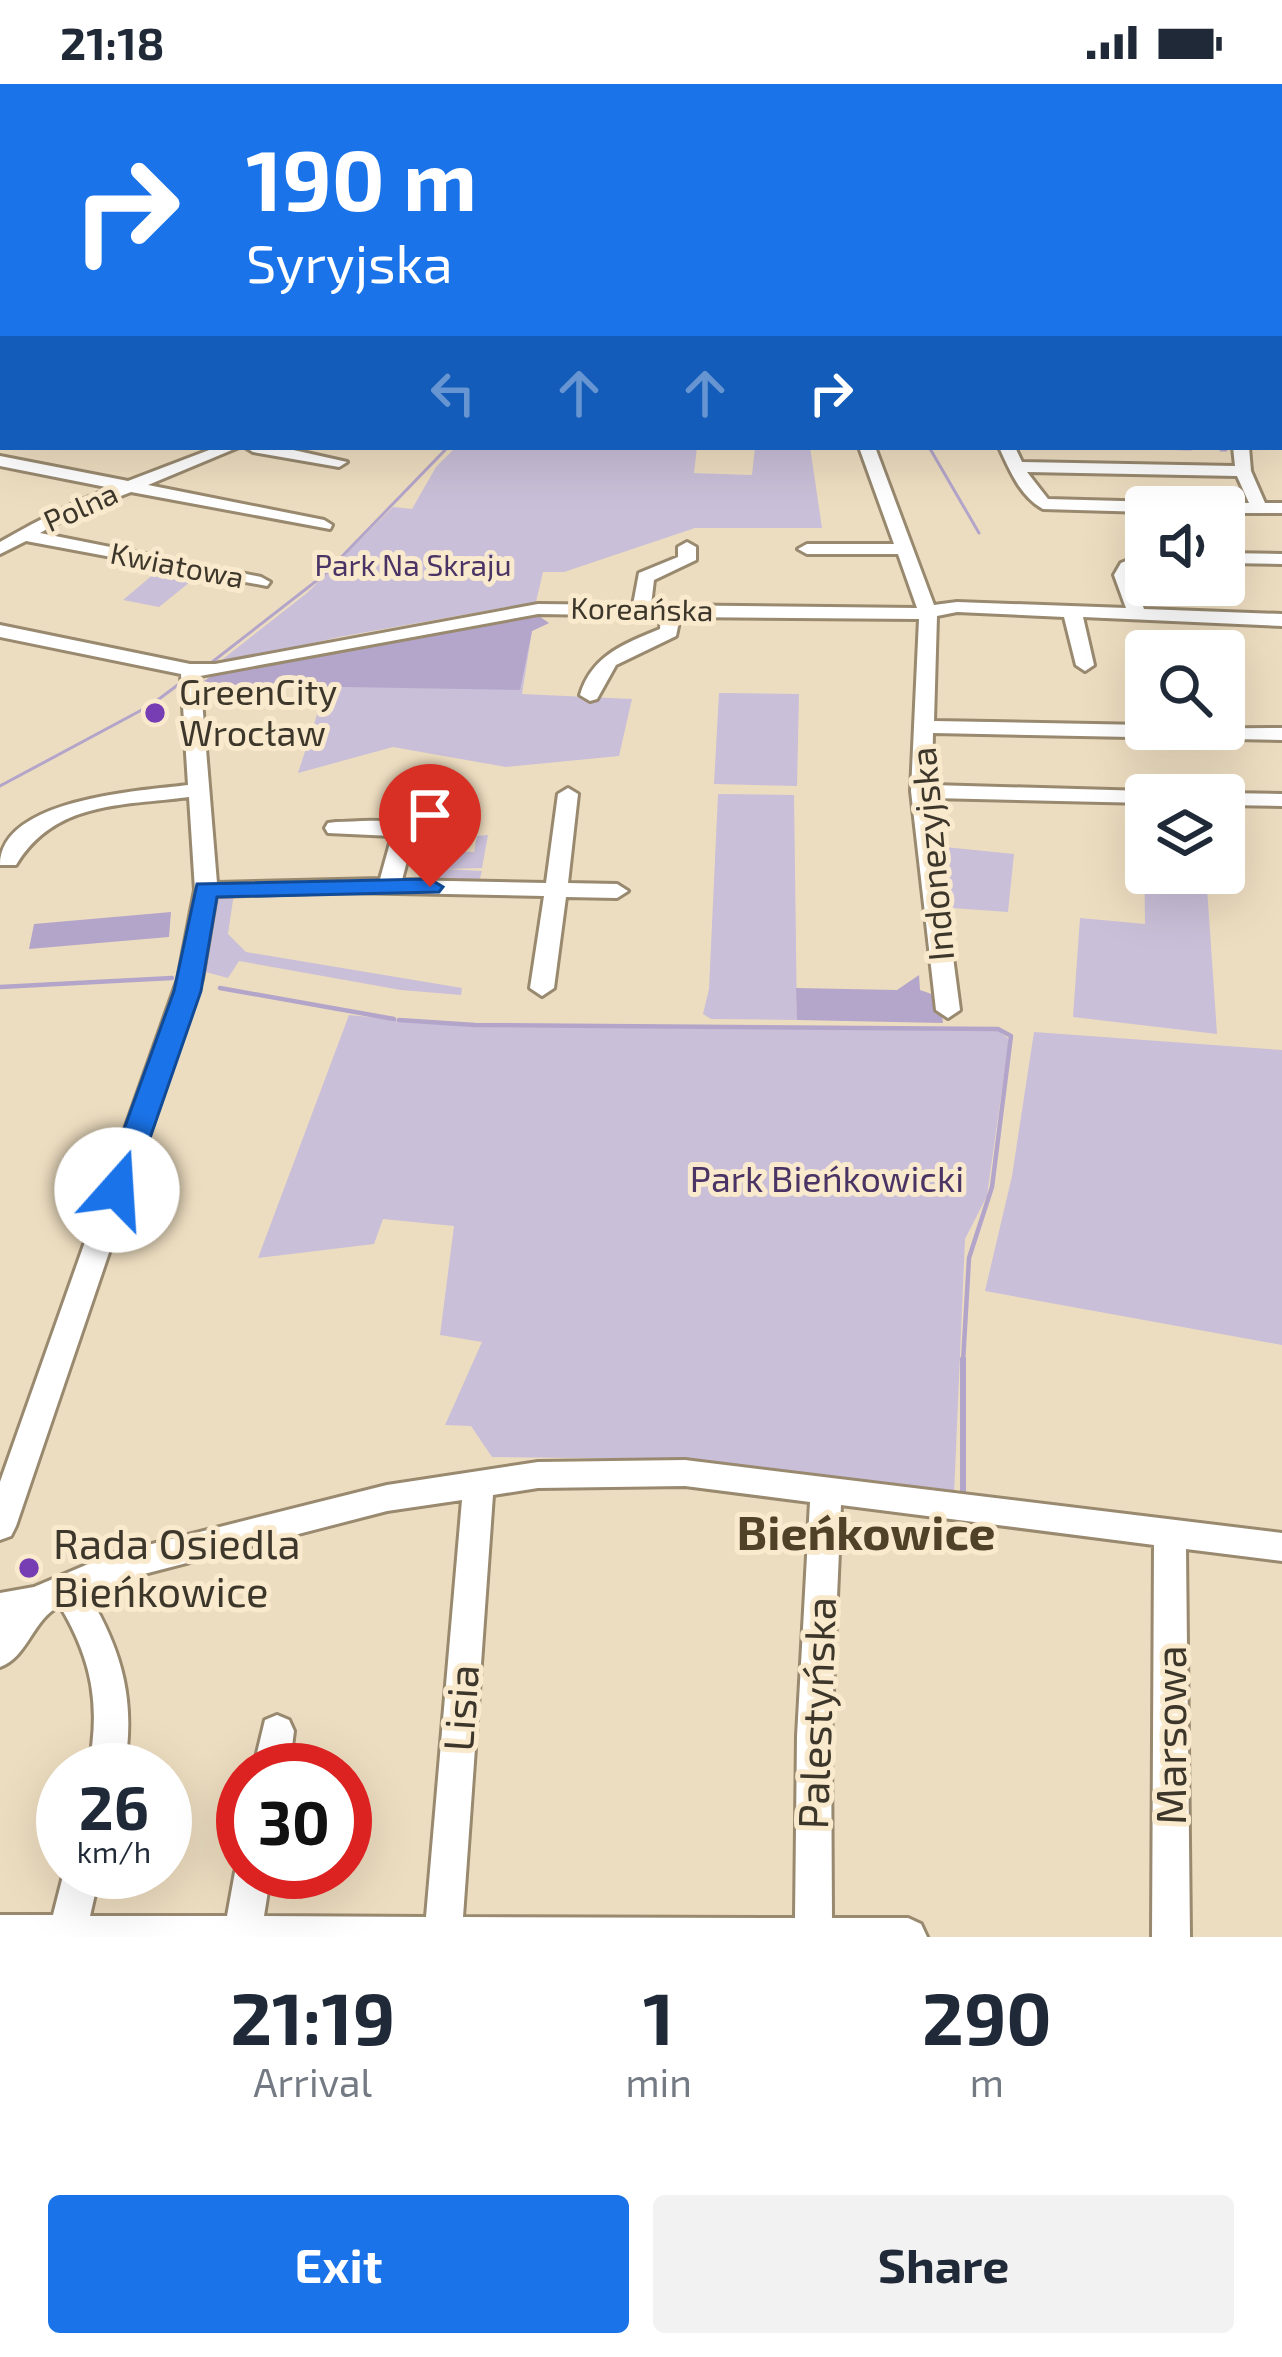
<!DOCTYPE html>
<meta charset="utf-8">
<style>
:root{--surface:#fff;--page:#f2f2f3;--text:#1f2937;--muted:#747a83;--accent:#1a73e8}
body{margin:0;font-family:"Exo 2",sans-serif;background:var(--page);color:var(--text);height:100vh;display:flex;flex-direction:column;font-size:45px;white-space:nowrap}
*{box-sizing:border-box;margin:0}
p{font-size:39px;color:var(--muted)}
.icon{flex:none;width:66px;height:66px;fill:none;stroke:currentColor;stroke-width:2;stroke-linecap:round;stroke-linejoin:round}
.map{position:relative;height:1853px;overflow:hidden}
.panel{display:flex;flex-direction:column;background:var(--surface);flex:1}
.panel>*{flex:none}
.top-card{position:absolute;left:0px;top:0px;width:1284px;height:366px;box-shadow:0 12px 48px #0002;background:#1a73e8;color:#fff;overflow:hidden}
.tools{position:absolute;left:1125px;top:402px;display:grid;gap:24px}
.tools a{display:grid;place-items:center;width:120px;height:120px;border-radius:12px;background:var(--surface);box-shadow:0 12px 48px #0002;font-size:60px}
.speed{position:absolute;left:36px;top:1659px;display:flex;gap:24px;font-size:60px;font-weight:700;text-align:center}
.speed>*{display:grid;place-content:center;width:156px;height:156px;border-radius:50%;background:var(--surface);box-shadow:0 12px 48px #0002;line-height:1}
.speed small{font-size:30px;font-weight:400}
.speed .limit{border:18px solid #d22;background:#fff;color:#111}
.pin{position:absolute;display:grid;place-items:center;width:102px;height:102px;color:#fff;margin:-123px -51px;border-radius:50% 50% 50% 0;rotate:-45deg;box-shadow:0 0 12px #0007}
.pin .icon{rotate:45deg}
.me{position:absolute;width:132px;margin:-66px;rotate:19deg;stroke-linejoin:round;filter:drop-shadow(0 0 9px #0008)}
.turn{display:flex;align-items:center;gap:42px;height:252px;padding:0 48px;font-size:54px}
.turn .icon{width:156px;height:156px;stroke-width:2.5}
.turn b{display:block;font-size:84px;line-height:102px}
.lanes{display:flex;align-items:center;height:114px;padding:0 48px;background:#0003;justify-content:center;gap:60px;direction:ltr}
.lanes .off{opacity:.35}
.eta{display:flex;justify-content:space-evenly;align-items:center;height:204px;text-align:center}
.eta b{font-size:72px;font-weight:700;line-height:84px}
.button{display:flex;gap:24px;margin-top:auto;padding:24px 48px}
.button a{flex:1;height:138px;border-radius:12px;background:var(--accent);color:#fff;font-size:48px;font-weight:700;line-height:138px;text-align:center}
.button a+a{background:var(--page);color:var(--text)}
.status{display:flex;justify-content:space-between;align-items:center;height:84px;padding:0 60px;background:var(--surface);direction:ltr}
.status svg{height:33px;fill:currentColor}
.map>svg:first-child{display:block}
.green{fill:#c9bfd8}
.forest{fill:#b4a5ca}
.water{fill:#b3a5ca}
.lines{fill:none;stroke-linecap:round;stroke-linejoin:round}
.stream-far2{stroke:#b3a5ca;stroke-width:3}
.stream-far1{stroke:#b3a5ca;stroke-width:4.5}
.stream{stroke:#b3a5ca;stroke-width:6}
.minor-casing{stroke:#98896f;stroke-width:6}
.minor{fill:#fff;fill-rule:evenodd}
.rail{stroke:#625a4b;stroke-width:3}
.route{fill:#1a73e8;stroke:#114b97;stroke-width:3}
.poi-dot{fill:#773db3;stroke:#faeacd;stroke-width:4.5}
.labels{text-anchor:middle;stroke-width:10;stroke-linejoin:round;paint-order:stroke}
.far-street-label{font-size:30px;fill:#3d372b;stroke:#faeacd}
.far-park-label{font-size:30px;fill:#4a3465;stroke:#faeacd}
.poi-label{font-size:36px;fill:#3d372b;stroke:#faeacd;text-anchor:start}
.street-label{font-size:36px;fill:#3d372b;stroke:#faeacd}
.park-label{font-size:36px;fill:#4a3465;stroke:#faeacd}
.near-poi-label{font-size:42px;fill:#3d372b;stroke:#faeacd;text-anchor:start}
.near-street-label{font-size:42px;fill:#3d372b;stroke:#faeacd}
.near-neighbourhood-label{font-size:48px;font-weight:bold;fill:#4f4229;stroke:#faeacd}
</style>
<div class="status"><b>21:18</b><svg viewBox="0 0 49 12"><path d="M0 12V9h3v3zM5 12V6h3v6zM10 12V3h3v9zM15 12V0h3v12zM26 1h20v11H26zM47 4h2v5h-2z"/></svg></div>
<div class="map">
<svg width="1282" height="1853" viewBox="0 0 1282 1853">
<rect width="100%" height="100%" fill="#edddc0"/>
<path class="green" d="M456 363H697L694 389 752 391 755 363H810L822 444H695L564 488H543L536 518 339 553 214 582 307 509 393 423 412 425 436 383Z
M162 483 200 490 159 523 123 516Z
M549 539 532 547 522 610 632 615 619 672 506 683 393 663 298 689 326 603 204 597 215 590 330 565 334 568Z
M719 609 799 610 797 702 714 700Z
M718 710 794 711 797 936 711 935 703 930 709 905Z
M488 751 482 784 445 785 482 787 479 798 420 797 428 767 474 768 477 752Z
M1144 752 1146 789H1206L1217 950 1073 933 1080 834 1145 840Z
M935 762 1014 770 1008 828 952 824 939 816Z
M234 809 228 850 246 868 462 904 461 911 401 906 239 877 228 894 202 887 218 815Z
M349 931 474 943 997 946 1009 955 987 1112 965 1155 954 1411 674 1375 492 1373 471 1342 445 1341 482 1258 440 1251 454 1142 383 1135 374 1160 258 1174Z
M1034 948 1282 966V1261L985 1207 1012 1092Z"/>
<path class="forest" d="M536 530 549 539 532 547 520 606 217 601 204 597 215 590 330 565 334 568Z
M919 891 920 906 940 913 943 939 797 936 796 904 897 906Z"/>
<path class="water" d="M171 828 169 853 29 865 34 840Z"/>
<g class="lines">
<path class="stream-far2" d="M929 363 979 449
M1119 363 1191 365
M1221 366H1226
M207 582 324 491 448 363
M0 702 151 621 179 600"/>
<path class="stream-far1" d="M0 903 172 894
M220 904 394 935
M399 936 475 941 998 945 1011 952 992 1103 969 1174 963 1278"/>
<path class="stream" d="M963 1410V1275"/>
<defs>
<path id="minor" d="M1281 257H1282V265H1281Z
M1281 307H1282V317H1281Z
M217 363H239L148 401 324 436 332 441 330 445 131 408 70 432 40 449 261 493 270 498 267 502 26 457 0 470V458C36 437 72 419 111 404L0 382V372L128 397Z
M245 363H280L347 378 339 383 253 368Z
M859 363H875L934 521 957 518 1126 524 1114 491 1121 479 1146 469V481L1132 491 1144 525 1282 530V542L1083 533 1094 581 1085 587 1076 581 1064 533 957 528 937 532 934 637 1146 641V645L1282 644V656L933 649 932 701 1146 707 1155 711H1146V719L932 714 960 926 948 934 936 926 911 707 919 535 680 533 676 552 616 581 597 615 590 617 580 611C592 571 624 560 660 545L661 532 538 530 200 592 217 799 380 795 392 752 328 749 325 744 328 739 336 738C360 738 397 731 414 750L402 796 546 799 558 710 568 704 578 710 568 799 617 800 628 807 617 814 566 813 554 904 542 912 530 904 544 812 347 808 216 812 202 895 16 1442 11 1452 0 1456V1398L178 895 195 806 189 713C121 722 55 717 16 781H0C0 714 142 707 188 701L181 590 0 553V541L190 580H215L538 520 633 521 639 489 678 473V463L687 458 696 463V476L654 496 651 521 917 524 898 470H807L798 465 807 460H894Z
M999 363H1015L1022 378 1235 382 1233 363H1249L1251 387 1265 419H1282V429H1224V423H1216L1224 419H1249L1237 392 1027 388 1048 415 1158 418 1166 423H1146V428L1043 425C1020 412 1010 387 999 363Z
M1224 469 1282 470V480L1224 479Z
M1224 709 1282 710V722L1224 721V711H1216Z
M685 1376 1282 1449V1477L1186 1465 1190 1853H1152L1154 1461 841 1421 831 1652 832 1834H908L921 1840 927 1853H0V1831H53L64 1788H100L90 1832H227L235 1788 243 1774V1788H271L264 1832 426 1833 462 1416 387 1427 117 1497 88 1510C123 1568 136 1619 124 1686H88C101 1624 93 1577 60 1522 33 1534 28 1573 0 1583V1509L34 1503 112 1470 387 1401 538 1378ZM685 1402 810 1418 797 1652 795 1834 463 1833 493 1411 538 1404Z
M277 1631 289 1636 294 1647 289 1686H253L265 1636Z"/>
</defs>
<use href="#minor" class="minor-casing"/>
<use href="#minor" class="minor"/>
<path class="rail" d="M268 3 328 0"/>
</g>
<path class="route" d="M430 795 443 803 439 808 217 813 201 907 132 1106 128 1114H107L102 1106 174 907 197 800Z"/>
<g class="poi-dot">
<circle cx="155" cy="629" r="12"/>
<circle cx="29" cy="1484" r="12"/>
</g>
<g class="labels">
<g class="far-street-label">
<text transform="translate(81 424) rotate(-24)" y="10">Polna</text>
<text transform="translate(177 482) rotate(11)" y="10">Kwiatowa</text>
<text transform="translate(642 526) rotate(1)" y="10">Koreańska</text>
</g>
<g class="far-park-label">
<text x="413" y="492">Park Na Skraju</text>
</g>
<g class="poi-label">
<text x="179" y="621">GreenCity<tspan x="179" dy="41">Wrocław</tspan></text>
</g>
<g class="street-label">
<text transform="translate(932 770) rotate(-95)" y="13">Indonezyjska</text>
</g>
<g class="park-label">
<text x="827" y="1108">Park Bieńkowicki</text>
</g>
<g class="near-poi-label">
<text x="53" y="1475">Rada Osiedla<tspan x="53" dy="48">Bieńkowice</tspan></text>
</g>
<g class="near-street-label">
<text transform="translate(461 1624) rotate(-86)" y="15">Lisia</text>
<text transform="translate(817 1629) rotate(-88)" y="15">Palestyńska</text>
<text transform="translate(1171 1651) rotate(-90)" y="15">Marsowa</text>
</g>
<g class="near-neighbourhood-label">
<text x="866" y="1466">Bieńkowice</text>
</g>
</g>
</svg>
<div class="tools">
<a><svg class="icon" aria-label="sound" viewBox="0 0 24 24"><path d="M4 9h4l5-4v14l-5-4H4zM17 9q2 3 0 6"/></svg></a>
<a><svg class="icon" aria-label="search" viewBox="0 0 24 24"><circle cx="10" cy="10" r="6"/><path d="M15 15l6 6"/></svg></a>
<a><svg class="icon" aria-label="layers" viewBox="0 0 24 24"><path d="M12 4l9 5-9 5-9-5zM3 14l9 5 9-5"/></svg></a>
</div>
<div class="speed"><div>26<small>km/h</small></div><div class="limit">30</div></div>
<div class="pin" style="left:430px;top:803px;background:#d93025"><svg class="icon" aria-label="arrive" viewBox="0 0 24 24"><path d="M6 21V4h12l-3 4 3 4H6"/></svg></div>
<svg class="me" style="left:117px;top:1106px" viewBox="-20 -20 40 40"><circle r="19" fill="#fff"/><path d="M0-13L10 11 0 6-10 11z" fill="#1a73e8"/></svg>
<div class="top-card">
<div class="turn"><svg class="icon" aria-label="right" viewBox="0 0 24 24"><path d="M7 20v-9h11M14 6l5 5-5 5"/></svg><div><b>190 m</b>Syryjska</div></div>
<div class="lanes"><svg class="icon off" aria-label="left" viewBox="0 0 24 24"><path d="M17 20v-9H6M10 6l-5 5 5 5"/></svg><svg class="icon off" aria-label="ahead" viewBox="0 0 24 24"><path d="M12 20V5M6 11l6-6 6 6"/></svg><svg class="icon off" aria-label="ahead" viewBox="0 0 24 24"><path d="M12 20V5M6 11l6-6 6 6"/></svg><svg class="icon" aria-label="right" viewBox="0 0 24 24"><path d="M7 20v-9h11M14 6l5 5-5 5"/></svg></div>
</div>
</div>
<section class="panel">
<div class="eta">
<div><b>21:19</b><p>Arrival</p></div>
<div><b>1</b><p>min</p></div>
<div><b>290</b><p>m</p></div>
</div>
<div class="button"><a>Exit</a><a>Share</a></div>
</section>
